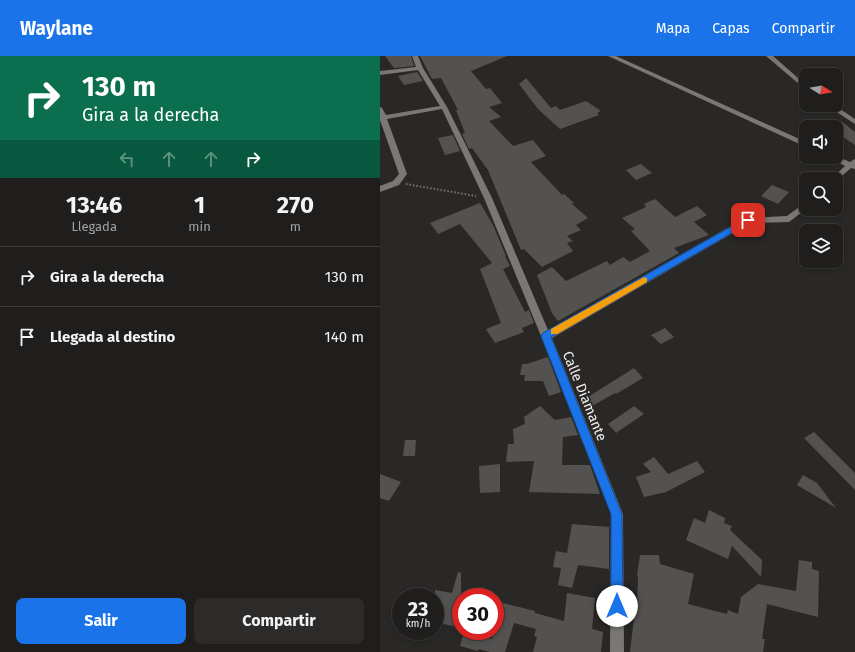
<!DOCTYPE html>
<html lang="es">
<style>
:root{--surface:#201e1c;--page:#2d2b29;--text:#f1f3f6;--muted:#a2a2a3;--line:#3d3c3b;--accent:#1a73e8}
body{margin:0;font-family:"Fira Sans",sans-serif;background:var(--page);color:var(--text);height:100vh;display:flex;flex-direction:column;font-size:15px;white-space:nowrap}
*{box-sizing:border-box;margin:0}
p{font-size:13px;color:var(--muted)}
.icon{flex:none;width:22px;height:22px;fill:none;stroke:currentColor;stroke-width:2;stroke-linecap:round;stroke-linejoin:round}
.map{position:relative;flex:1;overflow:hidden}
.details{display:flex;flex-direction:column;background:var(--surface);width:380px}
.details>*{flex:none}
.guide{background:#0b6e4f;color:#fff;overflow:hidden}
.needle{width:26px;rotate:101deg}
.buttons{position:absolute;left:419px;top:12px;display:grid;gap:8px}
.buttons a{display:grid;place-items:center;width:44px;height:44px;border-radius:8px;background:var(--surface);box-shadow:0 2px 6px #0003,0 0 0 1px var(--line);font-size:20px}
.speed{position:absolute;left:12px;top:532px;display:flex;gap:8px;font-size:20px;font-weight:700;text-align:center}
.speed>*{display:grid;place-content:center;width:52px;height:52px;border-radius:50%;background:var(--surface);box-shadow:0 2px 6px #0003,0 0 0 1px var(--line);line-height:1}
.speed small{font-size:10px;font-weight:400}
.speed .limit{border:6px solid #d22;background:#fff;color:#111}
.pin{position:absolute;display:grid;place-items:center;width:34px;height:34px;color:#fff;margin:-17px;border-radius:8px;box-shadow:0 2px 6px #0006}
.me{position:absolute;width:44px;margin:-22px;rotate:0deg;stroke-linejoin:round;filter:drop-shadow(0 0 3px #0008)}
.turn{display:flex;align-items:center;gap:14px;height:84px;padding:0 16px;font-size:18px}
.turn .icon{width:52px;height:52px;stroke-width:2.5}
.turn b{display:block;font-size:28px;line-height:34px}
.lanes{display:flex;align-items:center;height:38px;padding:0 16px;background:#0003;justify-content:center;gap:20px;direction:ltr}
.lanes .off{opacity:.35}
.eta{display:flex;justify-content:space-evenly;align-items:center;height:68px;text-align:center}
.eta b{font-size:24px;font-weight:700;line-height:28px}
.primary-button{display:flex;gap:8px;margin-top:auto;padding:8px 16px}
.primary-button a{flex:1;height:46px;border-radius:8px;background:var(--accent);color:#fff;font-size:16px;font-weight:700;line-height:46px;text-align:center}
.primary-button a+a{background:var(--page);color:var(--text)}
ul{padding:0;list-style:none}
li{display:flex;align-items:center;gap:12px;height:60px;padding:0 16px;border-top:1px solid var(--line)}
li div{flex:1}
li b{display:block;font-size:15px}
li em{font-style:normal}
header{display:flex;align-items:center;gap:24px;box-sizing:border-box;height:56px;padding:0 20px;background:var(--accent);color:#fff}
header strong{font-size:19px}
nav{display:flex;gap:22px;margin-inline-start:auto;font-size:14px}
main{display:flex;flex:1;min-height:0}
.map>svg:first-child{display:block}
.building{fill:#545250}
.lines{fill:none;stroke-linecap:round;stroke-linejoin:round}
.path{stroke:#777573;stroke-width:2;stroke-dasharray:1.5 2;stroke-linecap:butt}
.minor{fill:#7a7875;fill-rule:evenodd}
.route{fill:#1a73e8;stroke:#114b97}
.slow{fill:#f59e0b}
.labels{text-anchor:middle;stroke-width:3.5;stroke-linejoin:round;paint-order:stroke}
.street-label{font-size:14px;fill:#f3f1f0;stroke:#2a2826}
</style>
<header>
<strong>Waylane</strong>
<nav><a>Mapa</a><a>Capas</a><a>Compartir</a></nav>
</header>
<main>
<section class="details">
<div class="guide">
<div class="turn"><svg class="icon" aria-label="right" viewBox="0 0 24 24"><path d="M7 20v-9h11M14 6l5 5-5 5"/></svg><div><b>130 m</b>Gira a la derecha</div></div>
<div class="lanes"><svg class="icon off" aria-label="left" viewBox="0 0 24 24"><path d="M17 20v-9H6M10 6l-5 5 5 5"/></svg><svg class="icon off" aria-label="ahead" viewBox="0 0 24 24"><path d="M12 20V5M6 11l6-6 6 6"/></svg><svg class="icon off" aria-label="ahead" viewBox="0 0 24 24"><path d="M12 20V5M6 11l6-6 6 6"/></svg><svg class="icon" aria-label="right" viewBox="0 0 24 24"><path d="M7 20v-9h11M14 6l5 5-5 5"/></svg></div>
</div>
<div class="eta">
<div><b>13:46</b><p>Llegada</p></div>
<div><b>1</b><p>min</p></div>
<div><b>270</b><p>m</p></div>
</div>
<ul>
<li><svg class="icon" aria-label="right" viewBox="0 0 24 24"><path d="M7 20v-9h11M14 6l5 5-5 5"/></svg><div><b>Gira a la derecha</b></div><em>130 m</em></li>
<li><svg class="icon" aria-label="arrive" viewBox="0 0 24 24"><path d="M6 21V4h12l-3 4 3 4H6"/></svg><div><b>Llegada al destino</b></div><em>140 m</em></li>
</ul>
<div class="primary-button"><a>Salir</a><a>Compartir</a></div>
</section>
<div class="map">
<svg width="475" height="596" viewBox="0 0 475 596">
<rect width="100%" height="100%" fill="#2a2826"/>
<path class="building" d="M5 0H31L34 10 14 12Z
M40 0H127L91 15 106 33 110 32 122 47 109 51 121 61 109 65 133 90 153 84 166 100 151 106 182 139 184 138 194 147 192 148 208 162 196 169 201 174 187 180 193 185 187 187 193 195 162 211 144 193 141 194 108 114 92 92 89 93 82 78 85 77 76 54H78L61 22 52 23Z
M37 16 43 25 24 29 18 20Z
M146 22 171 52 176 50 180 54 206 45 221 55 217 57 219 59 180 73 158 53 139 28Z
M461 65 475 76V89L456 76V71L447 70Z
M73 79 80 95 65 99 58 82Z
M261 108 272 117 256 124 246 114Z
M392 129 409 136 398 148 381 140Z
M275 143 295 161 317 150 327 159 314 166 329 179 294 192 299 197 178 265 172 257 157 219 172 211 186 225 227 205 230 209 243 201 250 206 270 195 251 175 255 173 242 162 266 151 264 148Z
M100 147 113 169 126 200H125L130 210 123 213 145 256 149 254 154 267 142 272 144 276 115 287 106 273 121 267 100 213 112 207 80 168 58 178 50 167Z
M285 272 294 281 281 288 271 279Z
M168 301 181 336 169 340 163 325H144L145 319H140L142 308H147Z
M254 312 263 322 236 338 235 337 205 354 200 346Z
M160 350 175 364 191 361 198 379 183 381 182 409H210L220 438 149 436 154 405 126 406 128 388H134L133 373 145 368 144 361Z
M254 350 264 358 236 377 228 368Z
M434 376 475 417V434L424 382Z
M25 384H36L35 400H23Z
M274 401 288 418 317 405 325 416 286 436 264 441 256 421 271 416 263 408Z
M120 408V436L100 437 99 410Z
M0 418 21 426 9 445 0 442Z
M423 419 437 427 456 452 417 429Z
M329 454 345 462 344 467 352 470 350 474 382 504 381 521 352 490 348 503 306 484 314 462 325 467Z
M192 468 229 471V513L198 509 192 532 178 529 181 512 173 511 176 495 187 497Z
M260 499H279L280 508 314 518 308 548 347 558 348 554 358 558 361 541 378 528 416 535 419 504 432 506V513L439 515 438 561 387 548 382 583H385L383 596H250L255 554H257L258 520 257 519Z
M78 516 81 517V551L77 571 55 566V534L72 537Z
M187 537 215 542 212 573 223 576 221 596H153L157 581 154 580 156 573 134 567 125 596H110L99 593 98 595 80 590 84 576 112 583 123 547 155 555V557L184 565Z"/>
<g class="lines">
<path class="path" d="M26 128 96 140"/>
<path class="minor" d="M32 0H38L43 12 67 51 112 142 168 274 365 162 407 160 426 146V153L409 166 370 167 172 282 243 458 244 596H230L231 458 161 280 104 142 62 53 7 63 27 118 19 129 0 136V130L13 125 19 118 0 64V51L2 52 6 59 60 50 38 14 0 19V15L36 11Z
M228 0H236L426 86V91Z
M386 0H393L426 29V34Z
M446 49H454L475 63V68Z
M456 100 470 106 475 103V113L471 112 456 125V123H451L465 110 449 101H456Z"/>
</g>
<path class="route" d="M368 161 372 164 371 166 171 281 242 458 243 550 241 554 237 556 232 554 231 550V458L161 280 163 277Z"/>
<path class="slow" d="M264 221 267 222V226L177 278H171V273Z"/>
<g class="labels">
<g class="street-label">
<text transform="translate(205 340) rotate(68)" y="5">Calle Diamante</text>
</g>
</g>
</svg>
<div class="buttons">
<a><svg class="needle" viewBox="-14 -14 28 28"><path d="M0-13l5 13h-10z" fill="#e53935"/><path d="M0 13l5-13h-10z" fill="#a2a2a3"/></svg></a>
<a><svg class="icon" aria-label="sound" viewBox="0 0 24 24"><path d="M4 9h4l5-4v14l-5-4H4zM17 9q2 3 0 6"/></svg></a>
<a><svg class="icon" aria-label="search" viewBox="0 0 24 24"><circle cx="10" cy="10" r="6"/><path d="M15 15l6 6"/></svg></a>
<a><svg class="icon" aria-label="layers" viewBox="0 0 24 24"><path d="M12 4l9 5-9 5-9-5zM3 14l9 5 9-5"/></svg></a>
</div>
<div class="speed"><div>23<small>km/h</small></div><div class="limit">30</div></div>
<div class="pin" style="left:368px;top:164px;background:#d93025"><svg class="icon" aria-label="arrive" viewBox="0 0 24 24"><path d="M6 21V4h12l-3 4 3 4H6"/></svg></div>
<svg class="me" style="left:237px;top:550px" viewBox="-20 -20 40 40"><circle r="19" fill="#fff"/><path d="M0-13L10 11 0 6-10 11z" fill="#1a73e8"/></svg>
</div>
</main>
